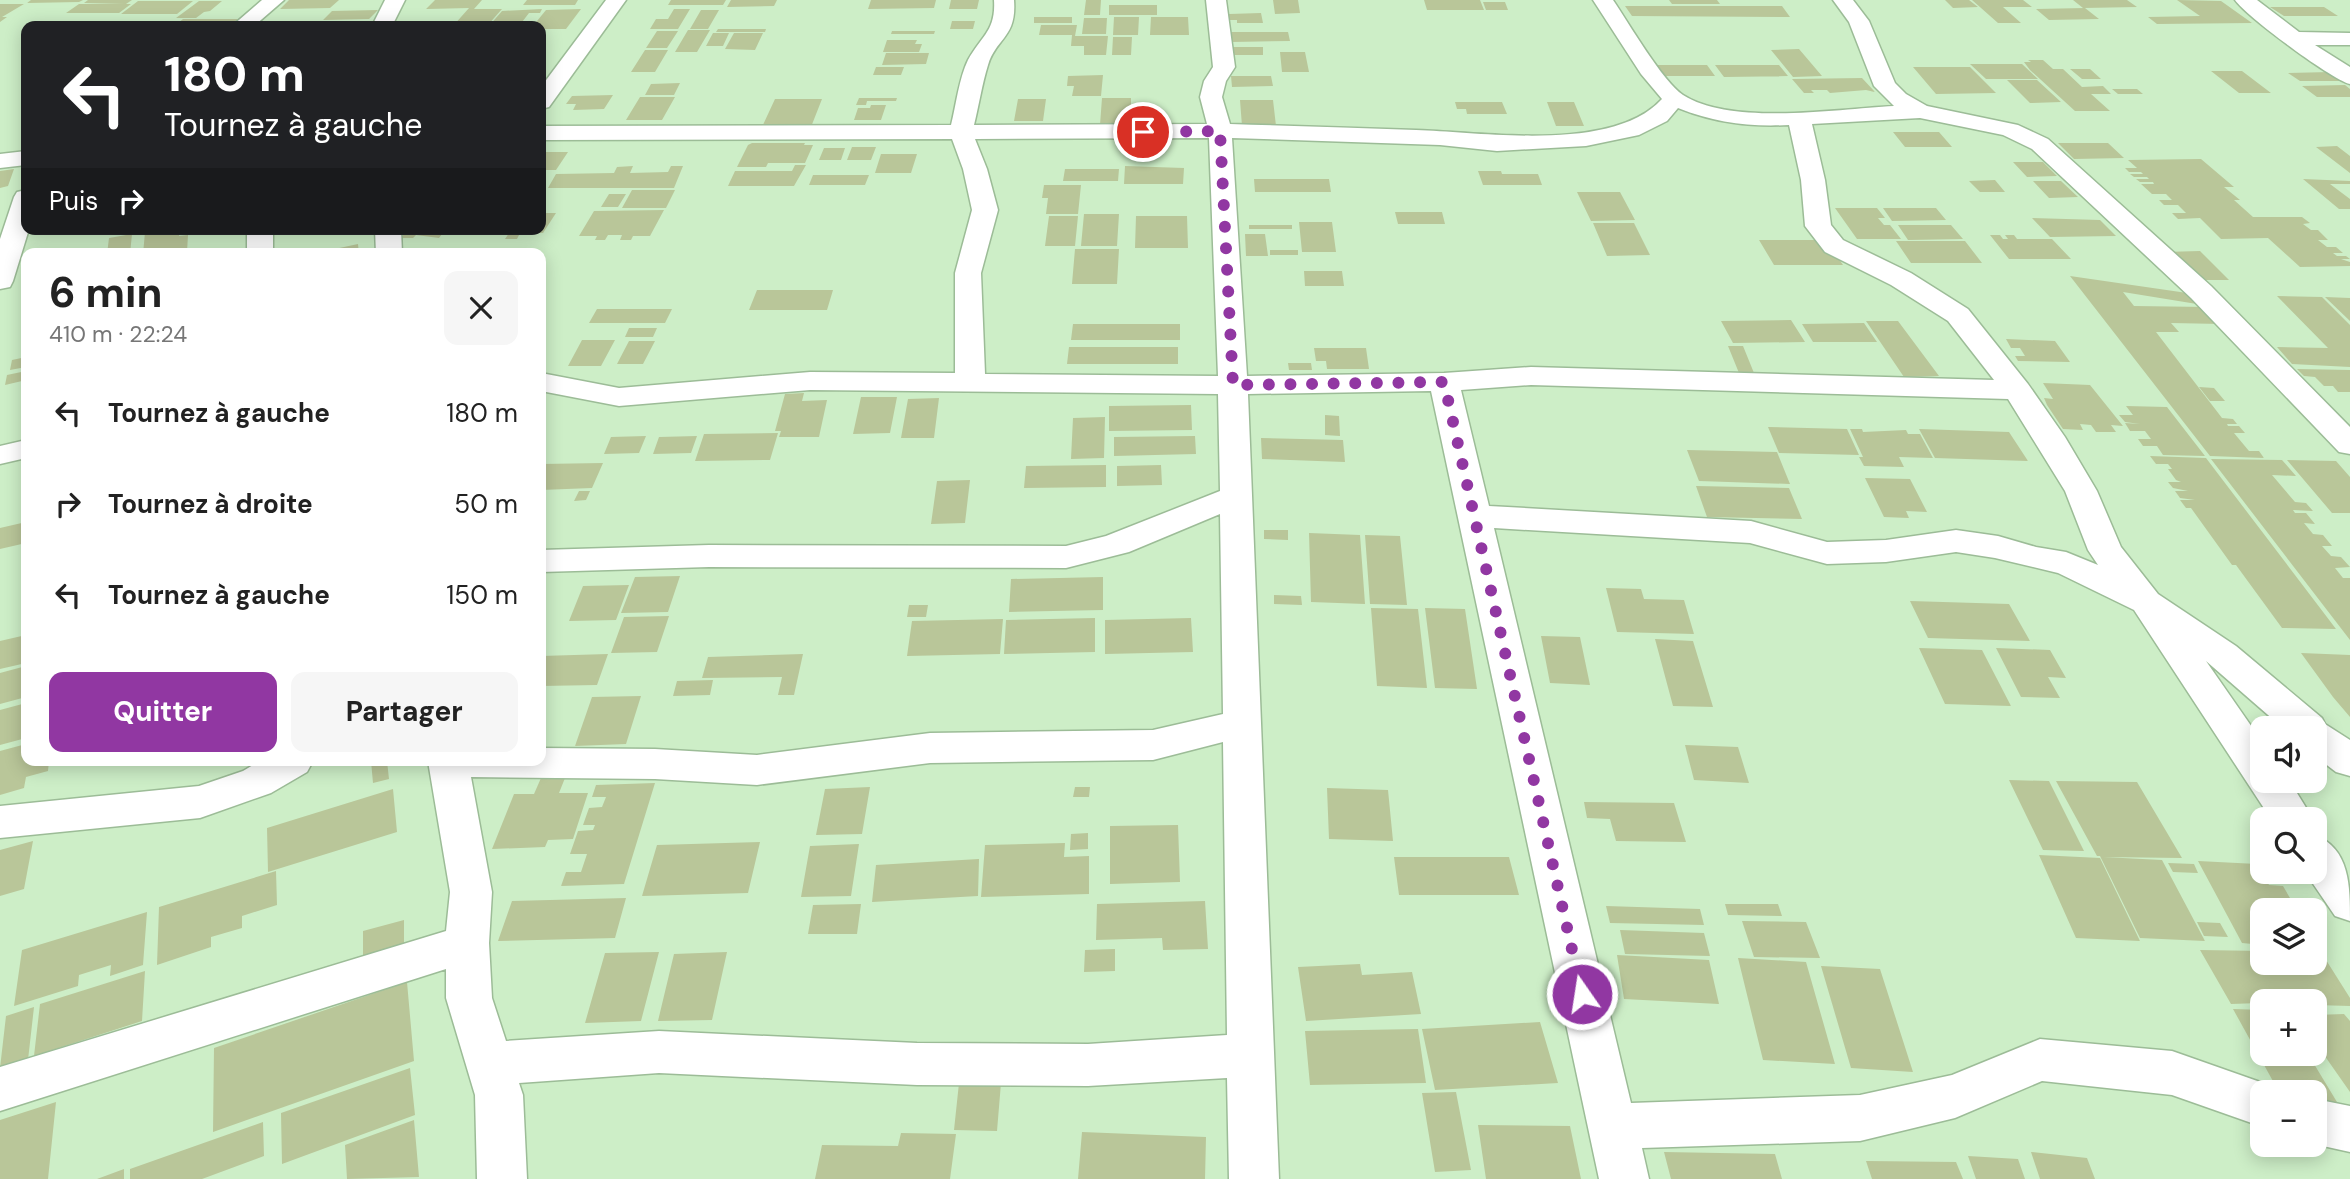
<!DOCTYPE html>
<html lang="fr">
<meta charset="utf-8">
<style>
:root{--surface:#fff;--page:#f6f6f6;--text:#222;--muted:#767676;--accent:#9137a2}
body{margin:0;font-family:"DM Sans",sans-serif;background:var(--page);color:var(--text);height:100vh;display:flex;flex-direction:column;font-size:26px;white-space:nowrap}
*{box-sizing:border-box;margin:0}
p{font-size:23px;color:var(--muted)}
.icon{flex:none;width:38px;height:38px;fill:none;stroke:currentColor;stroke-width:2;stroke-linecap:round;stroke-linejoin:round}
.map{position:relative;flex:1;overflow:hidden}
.drawer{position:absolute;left:21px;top:248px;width:525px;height:518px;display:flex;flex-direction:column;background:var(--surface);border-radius:14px;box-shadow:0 4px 18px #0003}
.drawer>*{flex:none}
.top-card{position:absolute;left:21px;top:21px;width:525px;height:214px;border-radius:14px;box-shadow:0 4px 18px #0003;background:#202124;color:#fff;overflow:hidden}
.fabs{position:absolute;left:2250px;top:716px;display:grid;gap:14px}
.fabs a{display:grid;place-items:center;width:77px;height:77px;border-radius:14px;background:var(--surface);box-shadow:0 4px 18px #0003;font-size:35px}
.pin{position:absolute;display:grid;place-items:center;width:60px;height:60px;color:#fff;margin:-30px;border:4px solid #fff;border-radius:50%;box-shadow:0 2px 7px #0007}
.me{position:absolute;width:77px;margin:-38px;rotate:347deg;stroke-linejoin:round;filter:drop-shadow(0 0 5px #0008)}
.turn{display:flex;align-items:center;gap:24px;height:147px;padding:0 28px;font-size:32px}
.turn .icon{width:91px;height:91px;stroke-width:2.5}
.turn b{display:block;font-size:49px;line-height:60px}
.then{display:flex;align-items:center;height:66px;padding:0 28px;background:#0003;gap:14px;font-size:26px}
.round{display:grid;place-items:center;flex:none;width:74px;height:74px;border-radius:14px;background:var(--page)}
.summary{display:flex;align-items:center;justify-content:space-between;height:119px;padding:0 28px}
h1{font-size:42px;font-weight:700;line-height:52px}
.cta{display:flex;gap:14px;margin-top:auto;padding:14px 28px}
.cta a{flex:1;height:80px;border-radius:14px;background:var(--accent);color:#fff;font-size:28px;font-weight:700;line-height:80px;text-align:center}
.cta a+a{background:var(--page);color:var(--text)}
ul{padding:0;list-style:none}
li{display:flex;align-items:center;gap:21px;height:91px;padding:0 28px}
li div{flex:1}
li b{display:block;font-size:26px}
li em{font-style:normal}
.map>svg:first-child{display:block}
.building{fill:#b9c699}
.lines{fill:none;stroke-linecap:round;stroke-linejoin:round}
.street-casing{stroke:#9cbc97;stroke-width:3}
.street{fill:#fff;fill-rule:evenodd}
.route{stroke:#9137a2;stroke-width:12;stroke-dasharray:0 21.6}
</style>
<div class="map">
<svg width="2350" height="1179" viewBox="0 0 2350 1179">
<rect width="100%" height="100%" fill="#cdeec7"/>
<path class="building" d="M31 0H83L79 2 27 3Z
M88 0H132L126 4H131L119 13H66L79 4H124L84 3Z
M289 0H339L330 8 280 9Z
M435 0H482L474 9H502L487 26H453L469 8 426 9Z
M527 0H578L575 5H523Z
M671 0H726L723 5H668Z
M731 0H777L774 6 727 7Z
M871 0H936L934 8 868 9Z
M951 0H979L977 9H949Z
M1086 0H1101L1100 15H1084Z
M1273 0H1298L1300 13 1275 14Z
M1424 0H1480L1484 10H1427Z
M1669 0H1717L1720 4H1672Z
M1945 0H1969L1978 7 1953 8Z
M1972 0H2023L2032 7H2003L2021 23H1998Z
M2073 0H2127L2137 7 2083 8Z
M2177 0 2221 1 2252 23 2157 24 2148 17 2200 16Z
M138 1H193L177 14H121Z
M199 1H222L210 11 204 12 196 18H176Z
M1483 2H1505L1508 10H1486Z
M0 4H24L2 17H7L0 22Z
M1109 5H1157V15H1109Z
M1625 6H1782L1790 17 1632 16Z
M2270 7H2324L2338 16H2284Z
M2085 8 2099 19 2049 20 2036 9Z
M542 9 540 13H529L519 26H489L502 11Z
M581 9 566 29H541V26H533L546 10Z
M674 9H690L678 29H650L656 19H668Z
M378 10 369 19 323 20 332 11Z
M701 10H719L708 29H690Z
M1261 13 1263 23H1237V20H1229V14Z
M1034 17H1072V23H1034Z
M1114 17H1139L1138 35H1113Z
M1151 17H1188L1189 35H1150Z
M1084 18H1107L1106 34H1082Z
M183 19H238L229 26H187L192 23H178Z
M952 21H975L973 29H950Z
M1041 25H1077L1075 36H1108L1106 55H1084V46H1071L1072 35H1039Z
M718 29H766L765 32H716Z
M688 30H710L697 52H675Z
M657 31H678L667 48H646Z
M892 31H935L934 34H891Z
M1225 32H1288L1290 41 1231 42Z
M713 33H729L723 46H706Z
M734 33H763L755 50 725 49Z
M1113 37H1132L1131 55H1112Z
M887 40H917L915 44H922L919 52H883Z
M1230 47H1263V55H1229Z
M1799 49 1822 76 1793 77 1771 50Z
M645 50H668L655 72H631Z
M1280 52H1305L1309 72H1282Z
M886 53H929L926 64 882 65Z
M2028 60H2043L2053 69H2063L2082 87 2103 86 2111 94H2091L2110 111H2075L2030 70 2024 62H2031Z
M1970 64H2022L2038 79H1986Z
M1656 65H1707L1715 76H1663Z
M1715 65H1779L1788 76 1724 77Z
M876 67H904L901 75H873Z
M1913 67H1970L1996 93 1936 94Z
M2070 69H2090L2101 79H2082Z
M2211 71H2242L2271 93H2239Z
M2330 72 2342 81H2300L2288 73Z
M1103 75 1101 96H1072L1074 86H1067L1068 76Z
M1231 76H1271L1273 86 1232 87Z
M1862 78 1875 92 1866 90 1830 93 1827 90H1811L1814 93H1804L1792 79Z
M2007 80H2037L2061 102 2030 103Z
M680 83 674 95H645L651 84Z
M2345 85 2350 89V97H2317L2302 86Z
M2112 89H2137L2143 94H2118Z
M613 95 604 109 573 110 576 104H566L572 96Z
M640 97H675L662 120H626Z
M859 98H897L896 101H867L866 105H856Z
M1102 98H1131V110H1126L1125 125H1100Z
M775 99H822L811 127H762Z
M1018 99H1046L1043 121H1014Z
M1240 100H1273L1276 126H1242Z
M1455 102H1502L1507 114H1467L1466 109H1457Z
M1547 102H1574L1584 126H1556Z
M871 105H886L881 120H854L858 108H870Z
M1893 132H1939L1952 147H1905Z
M752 143H805L804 145H813L805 163H768L766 167H737L748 145Z
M2058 143H2108L2124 158 2074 159Z
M2337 146 2350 156V173L2316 147Z
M852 147H876L871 160H847Z
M824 148H845L841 160H819Z
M541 152H568L556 170H541Z
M881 154H917L911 173H875Z
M2201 159 2234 187H2224L2240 200H2234L2253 217H2302L2310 223 2303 224 2311 230H2318L2328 240H2318L2327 247H2336L2343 253H2333L2337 256H2346L2350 259H2341L2350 262V266L2300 267 2268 238 2221 239 2200 218 2178 219 2172 213H2186L2178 205H2164L2159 200H2172L2166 194H2152L2141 184H2154L2153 182H2140L2136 179H2149L2147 177H2134L2130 174H2143L2141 172H2129L2125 168H2137L2128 160Z
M2013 162H2043L2057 176 2027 177Z
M795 165H806L794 186H728L735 171H792Z
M633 166 630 173 668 172 671 166H683L674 188H548L556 174 614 173 617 167Z
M1125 166 1184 168 1183 184H1124Z
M14 169 8 186 0 188V171Z
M1065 169H1119L1118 181H1063Z
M1478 171H1501L1502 174H1538L1542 185H1483Z
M813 175H869L865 185H809Z
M1254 179H1329L1331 192H1255Z
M2303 179 2350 181V184H2330L2350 199V209H2339Z
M1995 180 2005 192H1980L1969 181Z
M2033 181H2061L2078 197 2049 198Z
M1044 185H1081L1078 214H1046L1048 198H1042Z
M632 190H675L666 208H622Z
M1577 192H1620L1635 220 1591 221Z
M609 194H626L618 207H601Z
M1835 208H1877L1885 218H1878L1884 225H1890L1901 239H1857Z
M1883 208H1936L1946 220 1892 221Z
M664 210 650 236H633L631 240H620L622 235H608L605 240H595L597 236H579L594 211Z
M1395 212H1442L1445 224H1398Z
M541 213H556L543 233H520L517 239H505L512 229H541Z
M1084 214H1119L1117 246H1081Z
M1049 216H1078L1075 246H1045Z
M1136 216H1187L1188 248H1135Z
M2032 218 2100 220 2116 236 2050 237Z
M1299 222H1332L1336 252H1302Z
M1593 223H1634L1650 255 1607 256Z
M1249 225H1292V229H1249Z
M1898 225H1951L1963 239 1908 240Z
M158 229H180L179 236 188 235 187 252 143 254 145 232Z
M408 229H446L439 238 416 235 413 238H401Z
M132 234 130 254H107L109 238Z
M1245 234H1265L1268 256H1246Z
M1990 235H2000L2003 239H2008L2005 235H2014L2017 239H2052L2071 259H2009Z
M1759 240H1826L1843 265H1774Z
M1896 241H1965L1982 263H1911Z
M358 244 359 254H330V250Z
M1075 249H1119L1117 284H1072Z
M1270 250H1298V255H1270Z
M2200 251 2229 280H2193L2164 252Z
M1304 271H1342L1344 286H1305Z
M2070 276 2194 294 2203 305 2123 292 2134 306 2207 307 2222 324 2171 323 2179 332H2156L2222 418 2233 419 2237 424H2227L2228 426H2239L2245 433H2234L2249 451H2259L2264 458 2210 456Z
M757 290H833L827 310H749Z
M2277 296 2322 297 2350 325V367L2292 364 2277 347 2328 348Z
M2325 297 2350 298V321Z
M597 309H672L665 323H589Z
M1791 320 1805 342 1733 343 1721 321Z
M1866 321H1898L1939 376 1904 377Z
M1864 323 1877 342H1813L1802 324Z
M1073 324H1180V340H1071Z
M629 328H657L653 337H625Z
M2006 339 2055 341 2070 362 2018 361 2015 356H2025L2020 348H2011Z
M582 340H615L601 366H568Z
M629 341H655L643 364H617Z
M1728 346H1743L1754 373H1739Z
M1069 347H1178V364H1067Z
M1314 348H1366L1369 369H1327L1326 361H1316Z
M26 357V367L10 370 12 360Z
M1288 363H1311L1312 370H1289Z
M2297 369 2350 370V392H2338L2333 386H2324L2315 377 2304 376Z
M26 371V388L21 390 22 381 5 385 7 375Z
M2043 383 2090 385 2123 426 2111 425 2116 432H2096L2091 425 2080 424 2083 430 2063 429 2047 405 2044 398 2053 399Z
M2199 387 2214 388 2225 401H2210Z
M804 393 802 401 827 400 819 437H779L781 431H775L785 394Z
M861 397H897L890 433 853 434Z
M939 398 934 438H901L908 399Z
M1191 405 1192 430 1109 431V406Z
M2126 406 2167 407 2205 456 2163 455 2157 446H2143L2138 439H2151L2145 431H2130L2125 423 2140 424 2125 422 2119 415H2133Z
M1325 415 1339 416 1340 436 1325 435Z
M1105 417 1104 458 1071 459 1073 418Z
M1768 427 1847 429 1859 455 1779 453Z
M1850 429H1862L1863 432 1906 430 1908 434H1920L1933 458 1899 457 1904 467 1864 466 1859 457H1863Z
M1919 429 2009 432 2028 461 1935 458Z
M778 433 770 460 695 461 704 434Z
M646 436 639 453 604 454 611 437Z
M697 436 691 453 653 454 659 437Z
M1195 436 1196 454 1114 456V437Z
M1261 438 1343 440 1345 462 1262 459Z
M1687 450 1777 452 1790 484 1699 481Z
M2150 456 2206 458 2336 629 2282 628 2236 565H2232L2191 508H2186L2180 500H2195L2180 498 2175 491H2188L2173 488 2168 482H2181L2176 480 2168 469H2172L2168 464H2156Z
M2211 459 2282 460 2296 476 2272 475 2295 502 2306 503 2313 511 2293 510 2295 513H2306L2315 524 2304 523 2313 534 2323 535 2332 546H2322L2331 556 2341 557 2350 567 2335 568 2343 578H2350V640Z
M2287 460 2336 461 2350 477V513H2332Z
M603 463 592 488 541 490V464Z
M1106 465V487L1024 488 1026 466Z
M1161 465 1162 485 1117 486V466Z
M1865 478 1910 479 1927 512 1906 511 1909 518 1884 517Z
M970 480 965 523 931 524 937 481Z
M1696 486 1789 488 1802 519 1707 517Z
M579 491H590L586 500 574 501Z
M26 522V543L0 549V528Z
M1264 530H1288V540L1264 539Z
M1309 533 1360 535 1365 604 1311 602Z
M1365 535 1400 536 1407 605 1370 604Z
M680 576 668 612 621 613 635 577Z
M1103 577V610L1009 612 1011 579Z
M629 585 616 620 569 621 583 586Z
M1606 588 1641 589 1644 599 1684 600 1694 634 1617 632Z
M1274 595 1301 596 1302 605 1274 604Z
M1910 601 2009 604 2030 641 1928 638Z
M909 605H928L926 617H907Z
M1371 608 1418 609 1427 688 1377 686Z
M1425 608 1465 609 1477 689 1435 688Z
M669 616 657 652 611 653 624 617Z
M1095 618V652L1004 654 1006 620Z
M1191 618 1193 652 1105 654V620Z
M1003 619 1000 654 907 656 912 621Z
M26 635V663L0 669V641Z
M1541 636 1580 637 1590 685 1550 683Z
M1655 639 1693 641 1713 707 1673 706Z
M1919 648 1982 650 2011 706 1945 704Z
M1996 648 2050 650 2066 678 2048 677 2060 698 2021 697Z
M2301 653 2350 655V717L2333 697Z
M608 654 597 685 541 686V656Z
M803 654 794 695H778L782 677 702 678 708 657Z
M26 666V697L0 704V673Z
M713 680 710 695 673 696 677 681Z
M641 696 626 744 575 746 592 697Z
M26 703V738L0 745V710Z
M26 744V761H49L48 771 26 777 24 788 0 795V751Z
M1685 745 1738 747 1749 783 1694 780Z
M371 761H387L389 779 373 783Z
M541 778H565L559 793H588L573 839 548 840 545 847 492 849 514 794H534Z
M2009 780 2049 781 2084 851 2043 850Z
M2056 781 2137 782 2182 858 2103 857 2162 860 2205 941 2140 938 2100 856H2097Z
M655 783 624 884 561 886 566 872H581L587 854H570L578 831 593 830 595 825H583L589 808 602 807 606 797H592L596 785Z
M870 787 862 834 816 835 825 789Z
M1075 787H1090L1089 797H1073Z
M1327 788 1388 790 1393 841 1329 839Z
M393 789 397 832 268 872 267 828Z
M1584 802 1674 803 1686 842 1616 841 1610 819 1587 818Z
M1178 825 1180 882 1110 884V826Z
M1088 833V849L1070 850 1071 834Z
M33 841 24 889 0 896V850Z
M760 842 748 893 642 896 657 845Z
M1065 843 1064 857 1089 856V894L981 897 985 845Z
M859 844 851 896 801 897 810 846Z
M2039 855 2100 858 2140 941 2076 938Z
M1394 857H1509L1519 895H1399Z
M979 859 978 896 872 902 876 865Z
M2198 861 2257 864 2269 885 2283 886 2297 910H2263V945L2242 943Z
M2168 863 2194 864 2198 873 2173 872Z
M276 871 277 905 242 916V928L211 937V947L157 965 159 907Z
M626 898 615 938 498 941 512 901Z
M1205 901 1208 949 1163 950 1162 938 1096 940 1097 904Z
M861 904 857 934H808L813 905Z
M1725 904H1778L1782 916 1728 915Z
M1606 906 1700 909 1704 925 1610 923Z
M147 912 143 965 110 976 111 965 79 975 78 986 14 1006 22 950Z
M404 920V945L363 957V931Z
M1742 921 1806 922 1820 958 1754 957Z
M2197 922 2220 923 2228 937 2204 936Z
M1620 930 1704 933 1710 956 1625 954Z
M1115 949V971L1084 972 1085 950Z
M2200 950 2263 951V962H2315V952H2321L2350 998V1006L2315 1005V1001L2231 1004Z
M659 952 641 1021 585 1023 605 953Z
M727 952 712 1020 658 1021 674 954Z
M1617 955 1709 960 1719 1004 1624 999Z
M1738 958 1806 962 1835 1064 1763 1060Z
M1360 964 1362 975 1412 972 1421 1014 1306 1021 1298 967Z
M1821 966 1880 969 1913 1072 1851 1068Z
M145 971 142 1021 34 1056 40 1004Z
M407 982 414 1061 213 1132 214 1048Z
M34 1007 28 1060 0 1068 6 1016Z
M2233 1009 2263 1010V1054H2308L2343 1112H2315V1092H2279Z
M2344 1014 2350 1021V1092L2315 1042V1015Z
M1540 1022 1558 1083 1435 1090 1422 1029Z
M1418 1029 1426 1083 1310 1085 1305 1031Z
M410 1068 415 1115 282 1164 281 1113Z
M959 1083H1001L997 1131 954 1130Z
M1456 1092 1471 1170 1435 1172 1422 1093Z
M56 1102 48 1179H0V1120Z
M414 1120 419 1177 347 1179 345 1145Z
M263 1122 264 1156 202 1179H130V1169Z
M1478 1125 1570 1126 1581 1179H1486Z
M1082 1132 1206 1137 1205 1179H1078Z
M901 1133 956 1134 950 1179H815L822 1145 898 1146Z
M1664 1152 1775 1154 1782 1179H1671Z
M2031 1152 2087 1158 2095 1179H2040Z
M1968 1156 2018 1159 2025 1179H1976Z
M1866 1161 1956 1162 1963 1179H1872Z
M124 1169V1179H97Z"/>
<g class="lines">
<defs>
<path id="street" d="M262 0H284L254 26H232Z
M385 0H405L392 26H372Z
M606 0H626L549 107 541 109V87Z
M994 0H1014C1017 38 996 38 988 65 982 84 979 105 974 125L1207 124 1200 97 1204 81 1213 67 1206 0H1226L1235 67 1226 81 1222 97 1230 124C1292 126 1354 128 1416 130 1483 132 1613 153 1662 99L1641 74 1593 0H1613C1628 22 1663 82 1683 95 1731 126 1837 109 1894 106L1874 86 1849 22 1833 0H1853L1869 21 1895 83 1906 94 1927 106 2018 125 2048 139 2211 286 2350 427V454L2339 452 2191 298 2032 149 2003 135 1920 118 1812 124 1825 180 1831 225 1843 240 1911 273 1968 309 2028 384 2065 437 2097 491 2121 547 2158 594 2236 646 2322 718 2325 724 2350 740V776L2336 772 2315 756V728H2283L2206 661 2263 743V780H2289L2313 819H2271L2134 610 2058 573 1995 558 1956 552 1886 562 1827 564 1750 543 1494 528 1631 1103 1860 1095 1952 1075 2040 1039 2172 1051 2280 1089 2281 1092H2263V1127L2172 1095 2042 1081 1955 1118 1860 1141 1642 1148 1649 1179H1599L1431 391 1248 394 1279 1179H1229L1227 1078 1088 1086 917 1085 659 1073 519 1083 523 1095 527 1179H477L475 1095 446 998V969L0 1111V1067L446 931 450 892 428 761H541V748L655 749 757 755 930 733 1153 730 1223 714 1220 514 1129 552 1066 568 709 567 541 572V550L709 545 1066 546 1106 536 1220 491 1218 394 810 390 619 406 541 391V373L619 388 810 372 955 373V273L972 210 963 169 952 139 541 140V126L951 125C956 105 959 78 968 60 981 36 996 31 994 0ZM1678 108C1716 123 1749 127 1789 125L1801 180 1805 226 1825 252 1891 285 1948 321 1994 380 1531 367 1444 373 1247 376 1232 138 1440 145 1497 151 1586 146 1639 135 1667 121ZM1209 138 1218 376 985 374 981 273 998 210 987 169 975 139ZM1531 385 2008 399 2065 491 2088 550 2098 565 2066 552 2036 547 1998 536 1956 530 1886 540 1827 542 1751 521 1489 506 1461 390ZM1223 742 1227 1035 1088 1044 917 1043 659 1031 506 1041 492 998 489 943 492 892 471 777 655 779 757 785 930 763 1153 760Z
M2235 0H2257L2299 32 2350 33V45H2315L2350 67V84C2331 79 2247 17 2235 0Z
M26 151V165L0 168V154Z
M26 190V229H29L13 281 10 287 0 289V239L14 197 17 192Z
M247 229H273V254H247Z
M375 229H401L402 254H376Z
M26 440V458L0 464V446Z
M260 761H313L307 772 271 793 200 818 0 838V806L199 786 243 771Z
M2315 835C2350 849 2350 886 2350 921L2335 916 2305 872H2315Z
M2315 1099 2350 1106V1152L2314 1144Z"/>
</defs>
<use href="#street" class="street-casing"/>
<use href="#street" class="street"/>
</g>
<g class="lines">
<path class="route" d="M1143 132 1220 131 1233 385 1444 382 1582 994"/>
</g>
</svg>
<div class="fabs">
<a><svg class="icon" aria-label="sound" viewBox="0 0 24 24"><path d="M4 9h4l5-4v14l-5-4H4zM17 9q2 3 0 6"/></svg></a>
<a><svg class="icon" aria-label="search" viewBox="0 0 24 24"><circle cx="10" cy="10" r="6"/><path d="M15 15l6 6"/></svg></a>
<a><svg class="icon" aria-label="layers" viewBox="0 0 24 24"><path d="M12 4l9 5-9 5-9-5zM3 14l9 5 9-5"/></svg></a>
<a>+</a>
<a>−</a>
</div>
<div class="pin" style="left:1143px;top:132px;background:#d93025"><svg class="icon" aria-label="arrive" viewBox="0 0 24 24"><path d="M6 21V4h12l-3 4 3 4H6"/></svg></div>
<svg class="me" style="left:1582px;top:994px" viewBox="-20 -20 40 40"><circle r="17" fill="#9137a2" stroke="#fff" stroke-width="3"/><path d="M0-11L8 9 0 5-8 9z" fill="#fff"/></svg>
<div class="top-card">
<div class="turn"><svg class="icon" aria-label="left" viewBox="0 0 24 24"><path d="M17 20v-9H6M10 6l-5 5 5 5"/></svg><div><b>180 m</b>Tournez à gauche</div></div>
<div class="then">Puis<svg class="icon" aria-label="right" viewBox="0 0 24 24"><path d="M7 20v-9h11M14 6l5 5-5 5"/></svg></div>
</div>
<section class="drawer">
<div class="summary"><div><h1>6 min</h1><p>410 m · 22:24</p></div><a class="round"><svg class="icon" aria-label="close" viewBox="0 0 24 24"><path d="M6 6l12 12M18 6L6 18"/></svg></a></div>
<ul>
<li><svg class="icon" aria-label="left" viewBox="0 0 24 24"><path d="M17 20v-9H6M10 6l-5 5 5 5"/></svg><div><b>Tournez à gauche</b></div><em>180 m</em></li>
<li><svg class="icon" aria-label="right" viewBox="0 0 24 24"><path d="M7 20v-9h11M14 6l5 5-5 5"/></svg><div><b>Tournez à droite</b></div><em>50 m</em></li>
<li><svg class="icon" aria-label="left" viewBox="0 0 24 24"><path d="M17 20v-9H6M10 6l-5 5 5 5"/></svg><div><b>Tournez à gauche</b></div><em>150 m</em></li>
</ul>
<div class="cta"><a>Quitter</a><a>Partager</a></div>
</section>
</div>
